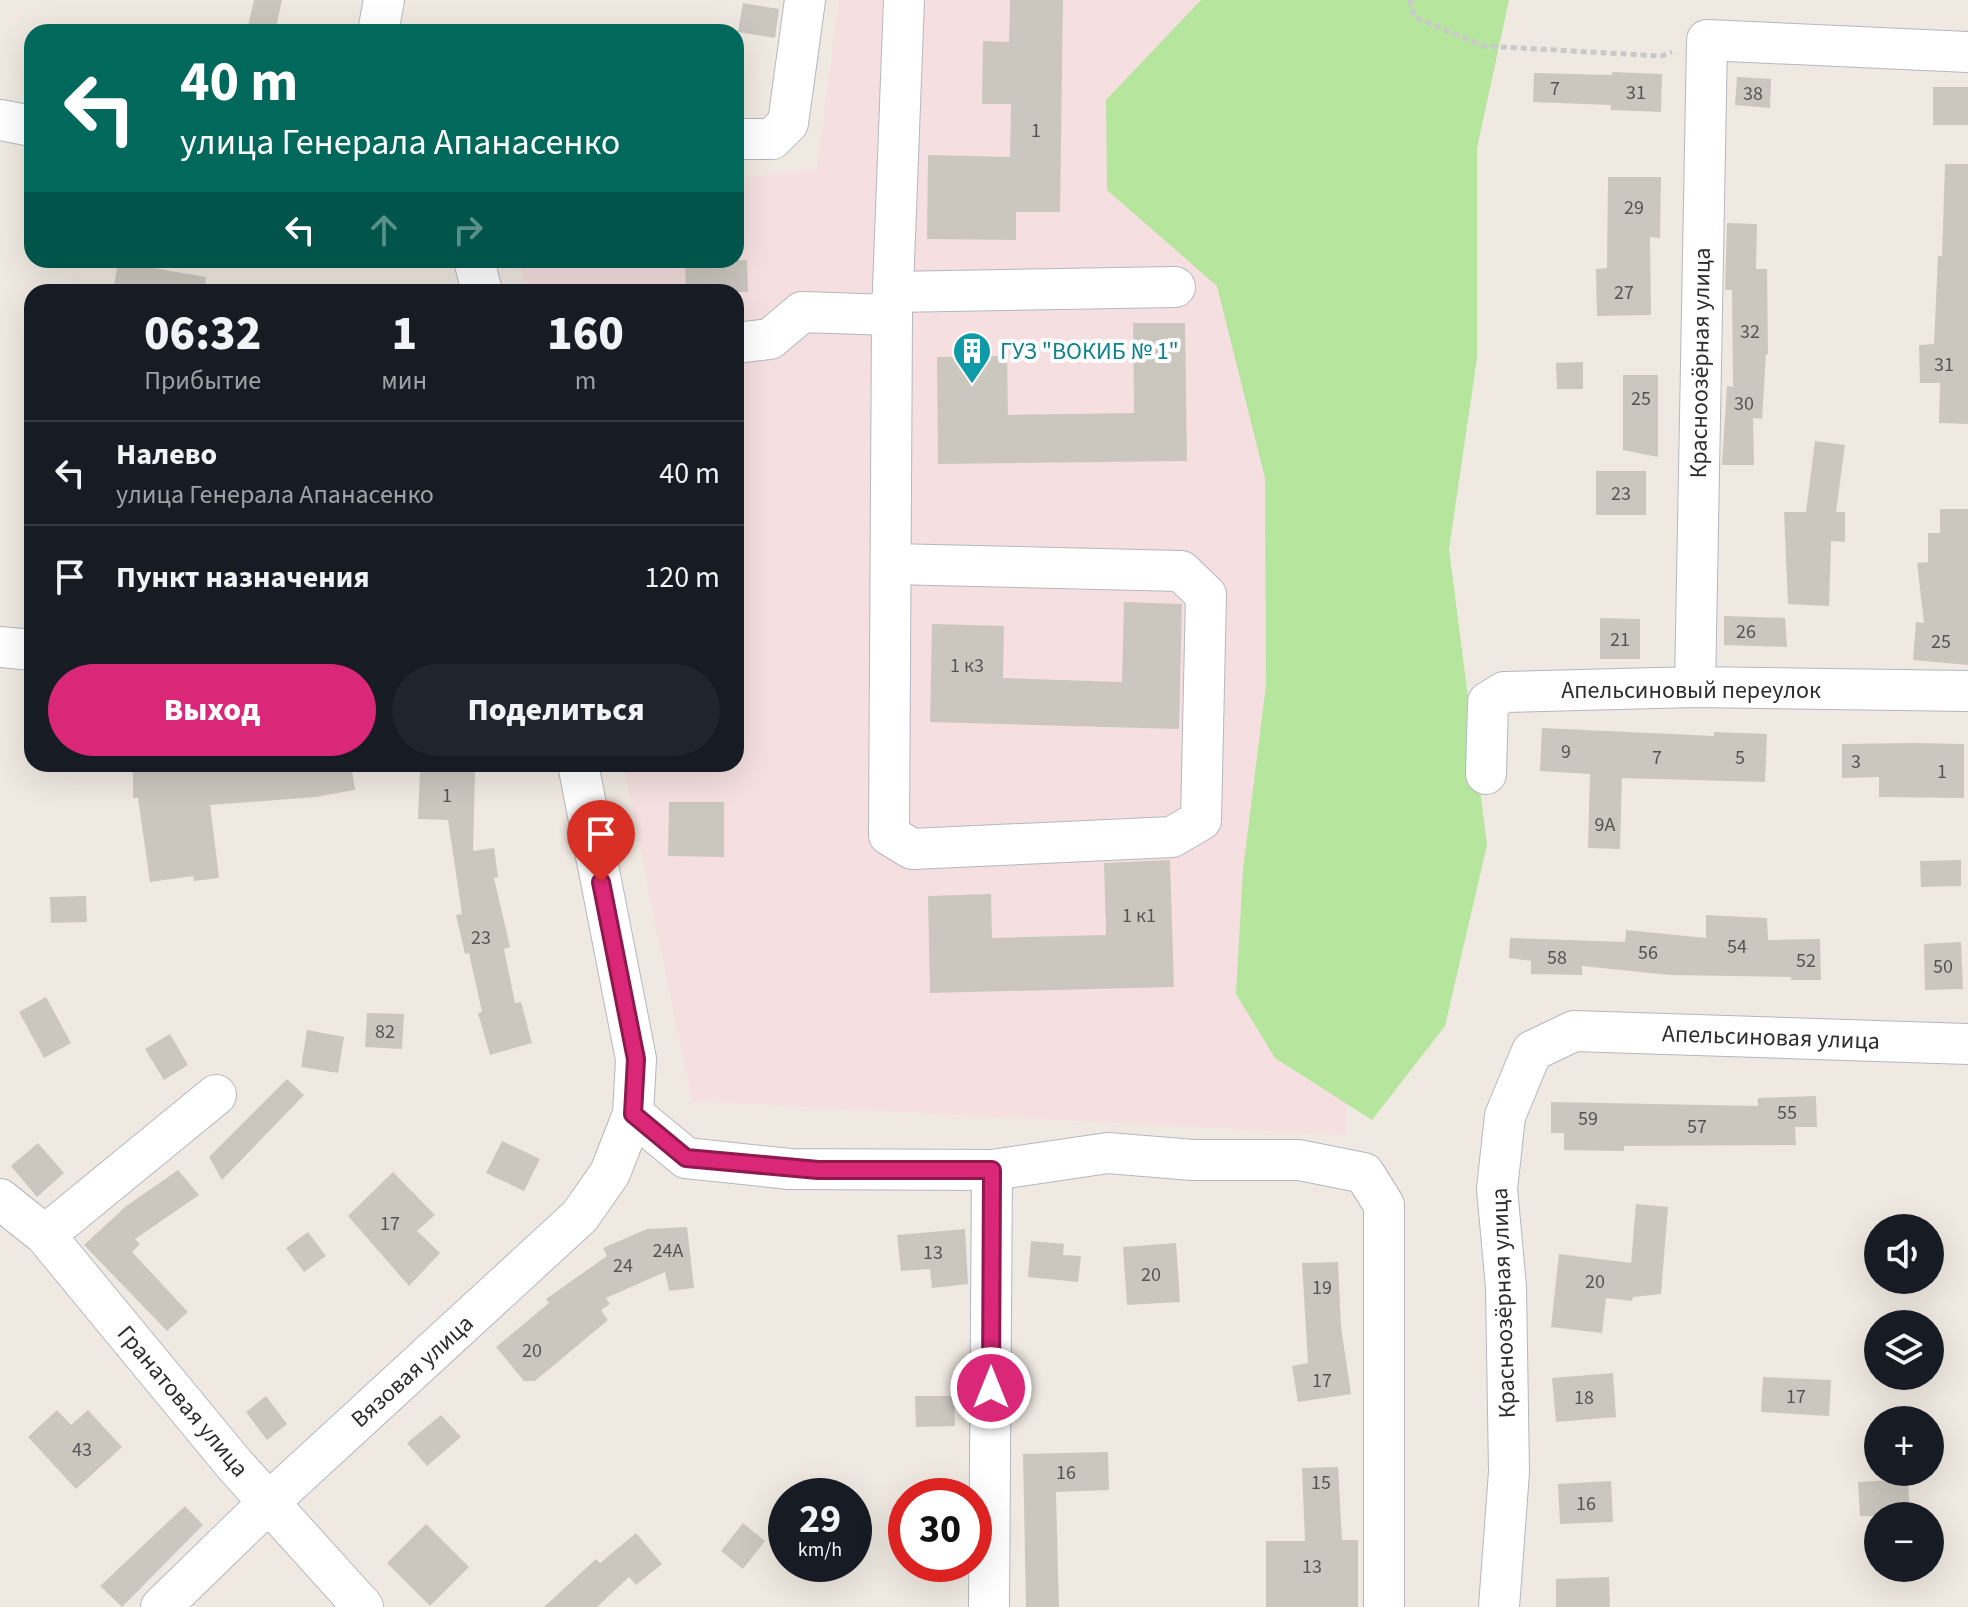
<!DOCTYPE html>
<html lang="ru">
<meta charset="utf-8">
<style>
:root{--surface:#171b24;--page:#20242c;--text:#f1f3f6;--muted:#9ea1a6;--line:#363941;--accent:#db2777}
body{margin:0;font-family:"Source Sans 3",sans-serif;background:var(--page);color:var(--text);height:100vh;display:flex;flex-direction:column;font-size:30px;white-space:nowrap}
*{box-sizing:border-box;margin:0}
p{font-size:26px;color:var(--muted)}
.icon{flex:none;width:44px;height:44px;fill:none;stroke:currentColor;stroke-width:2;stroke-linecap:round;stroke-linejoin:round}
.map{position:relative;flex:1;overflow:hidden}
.details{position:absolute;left:24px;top:284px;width:720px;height:488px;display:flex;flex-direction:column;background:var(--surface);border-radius:24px;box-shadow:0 8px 32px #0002}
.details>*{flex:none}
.hud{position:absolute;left:24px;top:24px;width:720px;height:244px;border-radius:24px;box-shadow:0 8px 32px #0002;background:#00695c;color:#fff;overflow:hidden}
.buttons{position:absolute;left:1864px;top:1214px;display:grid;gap:16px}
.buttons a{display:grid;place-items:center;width:80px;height:80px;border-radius:50%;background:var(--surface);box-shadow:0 8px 32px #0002;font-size:40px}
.speed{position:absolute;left:768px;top:1478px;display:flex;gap:16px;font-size:40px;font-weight:700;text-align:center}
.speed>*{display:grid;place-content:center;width:104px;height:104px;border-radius:50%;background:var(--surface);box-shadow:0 8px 32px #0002;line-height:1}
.speed small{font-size:20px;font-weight:400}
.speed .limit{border:12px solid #d22;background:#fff;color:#111}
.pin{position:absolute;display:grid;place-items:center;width:68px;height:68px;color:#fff;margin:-82px -34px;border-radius:50% 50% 50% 0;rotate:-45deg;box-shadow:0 0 8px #0007}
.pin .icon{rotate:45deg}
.me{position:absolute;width:88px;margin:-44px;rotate:0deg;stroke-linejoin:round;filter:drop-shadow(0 0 6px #0008)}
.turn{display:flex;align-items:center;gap:28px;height:168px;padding:0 24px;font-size:36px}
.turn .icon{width:104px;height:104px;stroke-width:2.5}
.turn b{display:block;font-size:56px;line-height:68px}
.lanes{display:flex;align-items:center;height:76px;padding:0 24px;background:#0003;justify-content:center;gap:40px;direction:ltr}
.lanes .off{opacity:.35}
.eta{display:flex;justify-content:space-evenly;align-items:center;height:136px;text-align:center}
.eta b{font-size:48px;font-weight:800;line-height:56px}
.button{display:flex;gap:16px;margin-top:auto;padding:16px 24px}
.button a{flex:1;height:92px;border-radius:48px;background:var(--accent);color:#fff;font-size:32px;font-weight:800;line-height:92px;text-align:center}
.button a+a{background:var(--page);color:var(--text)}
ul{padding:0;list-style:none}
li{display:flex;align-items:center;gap:24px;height:104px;padding:0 24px;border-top:2px solid var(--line)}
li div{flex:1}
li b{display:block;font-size:30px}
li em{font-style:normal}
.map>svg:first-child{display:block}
.medical{fill:#f5dfe0}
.green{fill:#b6e59e}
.building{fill:#cbc7bf}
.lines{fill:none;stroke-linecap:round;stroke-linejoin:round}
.street-casing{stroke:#b4b7c1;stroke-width:42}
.path{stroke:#c9c9c9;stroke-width:5;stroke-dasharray:6 4;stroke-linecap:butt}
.street{stroke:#fff;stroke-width:40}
.route-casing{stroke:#8e194d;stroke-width:20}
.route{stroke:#db2777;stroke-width:14}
.labels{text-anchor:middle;stroke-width:8;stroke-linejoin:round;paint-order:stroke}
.number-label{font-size:20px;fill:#555452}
.culture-label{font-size:24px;fill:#0d838f;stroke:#fff;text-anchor:start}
.street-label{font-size:24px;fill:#2e2e2e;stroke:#fff}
</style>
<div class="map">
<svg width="1968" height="1607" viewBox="0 0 1968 1607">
<rect width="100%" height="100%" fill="#efe9e1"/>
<path class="medical" d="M839 0H1369L1346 1135 692 1101 623 764H736V292H527L520 260H736V179L817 169Z"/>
<path class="green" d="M1201 0H1509L1477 148V358L1449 549 1487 845 1445 1026 1372 1120 1275 1058 1236 994 1243 870 1266 685 1265 478 1217 286 1107 190 1106 100Z"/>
<path class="building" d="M254 0H282L275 32 248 26Z
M1010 0H1063L1060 212H1016V240L927 239 928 155 1010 157 1011 104H982L983 41 1009 42Z
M743 3 779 9 775 38 738 32Z
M1612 72 1662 74 1661 112 1611 110V105L1533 102 1534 73 1612 75Z
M1737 77 1771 79 1770 108 1735 105Z
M1933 87H1968V125H1933Z
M1945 164H1968V424L1939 423 1940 383H1920L1919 345 1934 344 1938 256H1942Z
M1608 177H1661L1660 238 1650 237 1651 315 1597 316 1596 269 1607 268Z
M1727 223 1757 224 1756 269H1767L1768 354H1766L1762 419 1753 418 1754 465H1722L1727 386 1733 387 1732 290H1725Z
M685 260H747L748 292H686Z
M118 262 206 277 205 292H113Z
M1133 323H1185L1187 461 938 464 937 357 1007 356 1008 415 1134 413Z
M1583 362V389H1557L1556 363Z
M1623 375H1658V457L1623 450Z
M1815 441 1845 445 1836 512H1845V542L1831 541 1829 606 1788 604 1784 512H1806Z
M1596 471H1646V515H1596Z
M1940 509H1968V665L1913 660 1916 622 1924 623 1917 563 1928 562V533H1940Z
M1124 602 1182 604 1179 729 930 722 932 624 1004 626 1003 678 1122 682Z
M1724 616 1785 618 1787 647 1724 645Z
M1600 618 1640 619V659H1600Z
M1542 728 1714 736V732L1767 734 1765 782 1622 778 1620 849 1588 848 1590 774 1540 771Z
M1913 743 1964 744V798L1879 797V777L1842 778V744Z
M133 764H351L355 790 315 797 210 805 219 878 194 881 193 876 150 882 138 798H133Z
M420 769 475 771 473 851 494 848 498 877 494 878 510 947 504 949 515 1003 521 1002 532 1043 490 1055 478 1013 482 1012 469 953 465 954 456 915 462 914 448 820 418 819Z
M669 802H724V857L668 856Z
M1170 860 1174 987 930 993 928 896 991 894 992 938 1106 935 1104 863Z
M1961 860V886L1921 887 1920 861Z
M86 896 87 922 51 923 50 897Z
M1706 915 1767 918 1768 940 1820 939 1821 980H1791V977L1670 975 1582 966V975L1531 974V961L1509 958 1510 938 1625 942 1626 930 1706 938Z
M1961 942 1963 989 1925 990 1924 944Z
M46 997 71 1043 44 1058 19 1012Z
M367 1013 404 1014 402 1049 365 1047Z
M307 1030 344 1037 338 1073 301 1067Z
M170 1034 188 1065 164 1080 145 1049Z
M287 1079 304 1095 222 1180 209 1157Z
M1816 1096 1817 1127H1795L1796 1145 1624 1146V1151L1564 1150V1133H1551V1102L1758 1106V1098Z
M502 1141 540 1159 524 1191 486 1173Z
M38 1143 64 1173 37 1197 11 1166Z
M178 1170 199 1195 135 1239 140 1244 132 1252 188 1312 167 1331 84 1245 125 1207Z
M393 1172 435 1215 417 1231 440 1253 409 1286 348 1216Z
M1636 1204 1668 1207 1661 1294 1633 1297 1632 1301 1606 1298 1602 1333 1551 1327 1559 1254 1631 1263Z
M687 1227 694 1288 669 1291 665 1272 606 1298 610 1304 601 1310 608 1320 535 1381H524L496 1347 549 1303 546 1299 607 1256 603 1248 647 1229Z
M965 1229 968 1284 932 1288 930 1269 901 1271 897 1235Z
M308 1232 326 1256 304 1272 286 1248Z
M1031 1241 1064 1244 1063 1255 1081 1256 1078 1282 1028 1277Z
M1176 1243 1180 1302 1127 1305 1123 1247Z
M1338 1262 1341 1327 1351 1394 1298 1402 1292 1366 1308 1363 1302 1263Z
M1613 1373 1616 1417 1556 1422 1552 1378Z
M1763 1377 1831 1380 1829 1416 1761 1412Z
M266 1396 287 1424 267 1440 246 1412Z
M915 1396H954L955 1426 916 1427Z
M57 1410 71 1425 88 1410 122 1447 76 1489 28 1437Z
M441 1415 461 1437 427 1466 407 1443Z
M1108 1452 1109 1490 1056 1492 1059 1607H1026L1023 1454Z
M1338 1467 1342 1540H1358V1607H1266V1541H1305L1302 1468Z
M1908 1479 1910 1516H1860L1858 1482Z
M1611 1481 1613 1522 1560 1524 1558 1484Z
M185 1506 203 1525 122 1607 100 1586Z
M743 1523 765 1541 743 1569 721 1551Z
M426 1524 469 1567 430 1606 387 1563Z
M636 1533 662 1564 636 1585 629 1577 597 1607H544L596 1559 600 1563Z
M1609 1577 1610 1607H1556V1579Z"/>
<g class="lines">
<defs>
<path id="street" d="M378 32 384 0
M0 120 32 126
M736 139H772L788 123 805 0
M474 260 482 292
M893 292 1175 287
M736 343 770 339 802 312 892 315
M891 564 1181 571 1206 595 1201 820 1172 837 912 849 889 835 892 315 904 0
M0 647 32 650
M1695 687 1707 40 1968 52
M578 764 636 1059 633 1114 686 1158 790 1169 992 1170 1108 1153 1193 1160H1299L1364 1173 1384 1205V1607
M1486 774 1488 702 1504 692 1695 687 1968 691
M0 1199 45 1235 234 1464 363 1607
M45 1235 216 1095
M161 1607 269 1502 580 1216 610 1173 633 1114
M989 1607 992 1170
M1499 1607 1509 1472 1506 1287 1497 1189 1505 1116 1532 1051 1574 1031 1968 1044"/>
</defs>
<use href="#street" class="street-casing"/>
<path class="path" d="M1410 0 1414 17 1484 46 1661 56 1672 52"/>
<use href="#street" class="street"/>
</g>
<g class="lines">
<defs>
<path id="route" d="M601 882 636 1059 633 1114 686 1158 818 1170H992L991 1388"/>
</defs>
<use href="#route" class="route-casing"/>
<use href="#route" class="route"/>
</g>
<defs>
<symbol id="building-pin" viewBox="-11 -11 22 30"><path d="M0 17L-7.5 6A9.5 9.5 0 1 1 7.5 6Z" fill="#0f9aa8" stroke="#fff"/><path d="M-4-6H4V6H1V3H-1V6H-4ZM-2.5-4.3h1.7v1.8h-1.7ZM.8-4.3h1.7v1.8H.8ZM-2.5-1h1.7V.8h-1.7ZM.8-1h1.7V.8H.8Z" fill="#fff"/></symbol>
</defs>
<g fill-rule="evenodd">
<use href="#building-pin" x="950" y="329" width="44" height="60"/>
</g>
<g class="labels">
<g class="number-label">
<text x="1555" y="95">7</text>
<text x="1636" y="99">31</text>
<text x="1753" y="100">38</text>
<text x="1036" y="137">1</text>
<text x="1634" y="214">29</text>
<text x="1624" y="299">27</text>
<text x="1750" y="338">32</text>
<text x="1944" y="371">31</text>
<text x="1641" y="405">25</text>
<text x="1744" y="410">30</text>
<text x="1621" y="500">23</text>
<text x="1746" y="638">26</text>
<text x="1620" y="646">21</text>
<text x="1941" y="648">25</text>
<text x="967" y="672">1 к3</text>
<text x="1566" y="758">9</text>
<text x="1657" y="764">7</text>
<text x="1740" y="764">5</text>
<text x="1856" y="768">3</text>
<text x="1942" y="778">1</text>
<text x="447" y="802">1</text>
<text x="1605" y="831">9А</text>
<text x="1139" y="922">1 к1</text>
<text x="481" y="944">23</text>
<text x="1737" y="953">54</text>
<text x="1648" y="959">56</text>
<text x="1557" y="964">58</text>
<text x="1806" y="967">52</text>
<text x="1943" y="973">50</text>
<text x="385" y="1038">82</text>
<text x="1787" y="1119">55</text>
<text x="1588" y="1125">59</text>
<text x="1697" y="1133">57</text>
<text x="390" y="1230">17</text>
<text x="668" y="1257">24А</text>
<text x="933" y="1259">13</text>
<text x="623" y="1272">24</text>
<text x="1151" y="1281">20</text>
<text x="1595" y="1288">20</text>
<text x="1322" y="1294">19</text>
<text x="532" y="1357">20</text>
<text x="1322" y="1387">17</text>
<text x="1796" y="1403">17</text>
<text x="1584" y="1404">18</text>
<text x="82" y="1456">43</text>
<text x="1066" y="1479">16</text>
<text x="1321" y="1489">15</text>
<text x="1586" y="1510">16</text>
<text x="1312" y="1573">13</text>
</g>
<g class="culture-label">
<text x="1000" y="359">ГУЗ "ВОКИБ № 1"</text>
</g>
<g class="street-label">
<text transform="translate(1700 363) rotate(-89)" y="8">Красноозёрная улица</text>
<text x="1691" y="698">Апельсиновый переулок</text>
<text transform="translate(1771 1037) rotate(2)" y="8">Апельсиновая улица</text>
<text transform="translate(1503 1303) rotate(-92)" y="8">Красноозёрная улица</text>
<text transform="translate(412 1371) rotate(-42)" y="8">Вязовая улица</text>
<text transform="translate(183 1401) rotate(50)" y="8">Гранатовая улица</text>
</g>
</g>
</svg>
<div class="buttons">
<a><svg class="icon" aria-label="sound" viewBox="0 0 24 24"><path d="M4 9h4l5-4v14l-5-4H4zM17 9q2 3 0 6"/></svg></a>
<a><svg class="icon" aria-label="layers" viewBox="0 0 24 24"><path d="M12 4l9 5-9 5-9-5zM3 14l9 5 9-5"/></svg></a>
<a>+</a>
<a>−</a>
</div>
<div class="speed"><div>29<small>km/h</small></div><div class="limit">30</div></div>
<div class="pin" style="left:601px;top:882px;background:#d93025"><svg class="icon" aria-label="arrive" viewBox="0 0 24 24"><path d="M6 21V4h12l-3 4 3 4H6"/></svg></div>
<svg class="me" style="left:991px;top:1388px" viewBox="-20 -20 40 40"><circle r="17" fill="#db2777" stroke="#fff" stroke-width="3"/><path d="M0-11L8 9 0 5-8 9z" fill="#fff"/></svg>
<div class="hud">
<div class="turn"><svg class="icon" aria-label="left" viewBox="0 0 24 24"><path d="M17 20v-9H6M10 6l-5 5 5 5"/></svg><div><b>40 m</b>улица Генерала Апанасенко</div></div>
<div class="lanes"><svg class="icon" aria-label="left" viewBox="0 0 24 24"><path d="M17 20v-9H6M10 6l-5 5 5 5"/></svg><svg class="icon off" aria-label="ahead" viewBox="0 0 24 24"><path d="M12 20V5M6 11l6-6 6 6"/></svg><svg class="icon off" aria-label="right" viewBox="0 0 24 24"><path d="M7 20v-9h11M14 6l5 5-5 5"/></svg></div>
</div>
<section class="details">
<div class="eta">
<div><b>06:32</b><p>Прибытие</p></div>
<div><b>1</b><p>мин</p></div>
<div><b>160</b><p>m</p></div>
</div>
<ul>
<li><svg class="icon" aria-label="left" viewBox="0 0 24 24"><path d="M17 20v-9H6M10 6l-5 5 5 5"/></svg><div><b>Налево</b><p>улица Генерала Апанасенко</p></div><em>40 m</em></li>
<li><svg class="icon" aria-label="arrive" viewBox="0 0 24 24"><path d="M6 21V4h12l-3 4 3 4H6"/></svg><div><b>Пункт назначения</b></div><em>120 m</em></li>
</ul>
<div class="button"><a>Выход</a><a>Поделиться</a></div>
</section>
</div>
